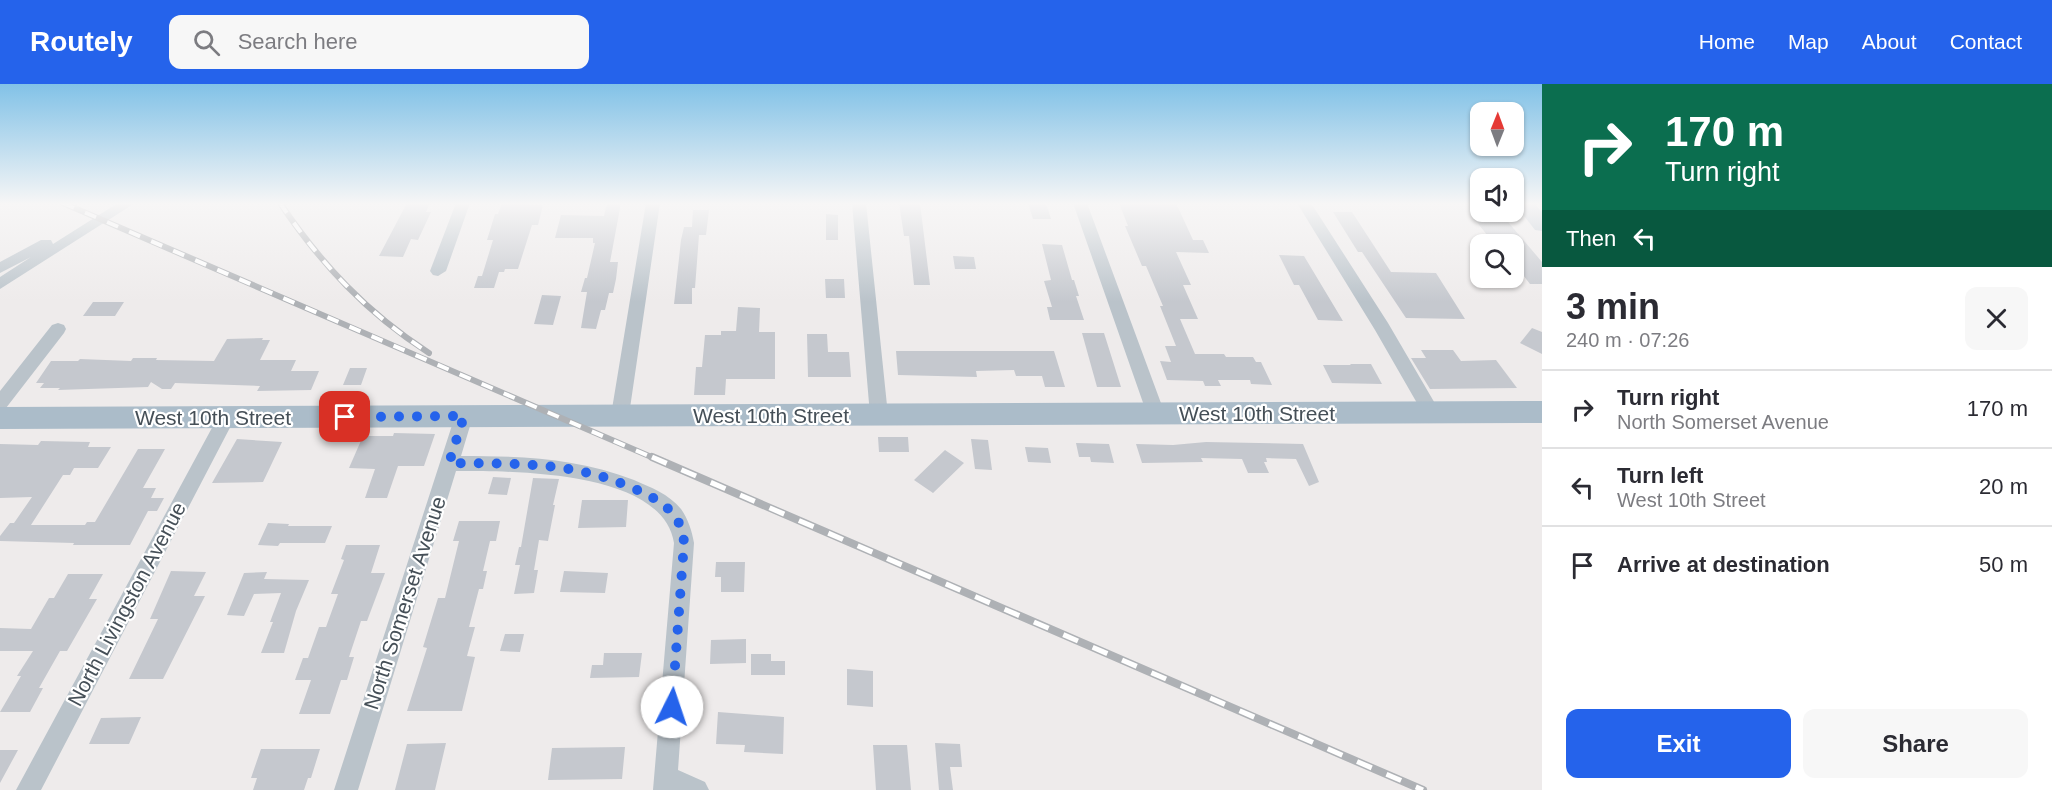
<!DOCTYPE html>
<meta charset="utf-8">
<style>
:root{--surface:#fff;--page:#f7f7f7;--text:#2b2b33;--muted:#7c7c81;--line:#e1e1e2;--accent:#2563eb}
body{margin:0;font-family:Arial,sans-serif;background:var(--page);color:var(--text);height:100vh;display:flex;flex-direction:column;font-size:22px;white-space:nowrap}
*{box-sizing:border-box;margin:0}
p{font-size:20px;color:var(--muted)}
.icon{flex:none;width:33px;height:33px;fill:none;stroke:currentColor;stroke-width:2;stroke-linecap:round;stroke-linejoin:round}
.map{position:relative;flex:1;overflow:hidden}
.details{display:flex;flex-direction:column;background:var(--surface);width:510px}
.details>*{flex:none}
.banner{background:#0b6e4f;color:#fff;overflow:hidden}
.needle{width:39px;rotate:1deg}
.tools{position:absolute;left:1470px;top:18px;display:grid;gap:12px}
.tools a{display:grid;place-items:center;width:54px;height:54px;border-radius:12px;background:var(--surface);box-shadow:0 2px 4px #0004;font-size:30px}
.pin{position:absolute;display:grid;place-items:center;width:51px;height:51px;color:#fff;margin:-26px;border-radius:12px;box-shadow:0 3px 9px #0006}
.me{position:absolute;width:66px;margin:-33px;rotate:4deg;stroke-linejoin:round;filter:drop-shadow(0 0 4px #0008)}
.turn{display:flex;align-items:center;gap:21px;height:126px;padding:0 24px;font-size:27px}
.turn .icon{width:78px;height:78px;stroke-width:2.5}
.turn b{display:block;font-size:42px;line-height:51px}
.then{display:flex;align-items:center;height:57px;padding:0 24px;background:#0003;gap:12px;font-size:22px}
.round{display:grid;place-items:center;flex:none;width:63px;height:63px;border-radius:12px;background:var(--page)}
.summary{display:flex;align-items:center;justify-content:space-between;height:102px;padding:0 24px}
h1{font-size:36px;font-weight:700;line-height:45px}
.primary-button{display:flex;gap:12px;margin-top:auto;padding:12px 24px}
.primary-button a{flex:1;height:69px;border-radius:12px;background:var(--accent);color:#fff;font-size:24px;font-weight:700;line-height:69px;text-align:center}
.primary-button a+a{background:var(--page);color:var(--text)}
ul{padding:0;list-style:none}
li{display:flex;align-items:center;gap:18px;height:78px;padding:0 24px;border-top:2px solid var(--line)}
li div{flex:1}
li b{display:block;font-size:22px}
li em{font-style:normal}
header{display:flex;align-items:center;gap:36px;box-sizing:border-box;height:84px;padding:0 30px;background:var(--accent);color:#fff}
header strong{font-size:28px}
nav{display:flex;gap:33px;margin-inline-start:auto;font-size:21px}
.search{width:420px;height:54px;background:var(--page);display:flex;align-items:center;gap:15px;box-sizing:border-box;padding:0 21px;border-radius:12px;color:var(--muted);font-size:22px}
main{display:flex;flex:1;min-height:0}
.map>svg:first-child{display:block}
.building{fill:#c5c8ce}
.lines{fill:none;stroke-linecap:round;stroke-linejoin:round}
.street{fill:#bac3ca;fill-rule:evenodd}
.secondary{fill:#b9c4cf;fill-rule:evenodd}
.primary{fill:#abbcc9;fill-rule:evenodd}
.rail-far1-casing{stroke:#aeb1b5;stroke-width:6}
.rail-casing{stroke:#aeb1b5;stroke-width:8}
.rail-far1{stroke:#fff;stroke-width:4;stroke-dasharray:12;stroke-linecap:butt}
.rail{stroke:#fff;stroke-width:5;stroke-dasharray:16;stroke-linecap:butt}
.route{stroke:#2563eb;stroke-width:10;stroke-dasharray:0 18}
.labels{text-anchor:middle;stroke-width:4.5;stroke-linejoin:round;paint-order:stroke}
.street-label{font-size:21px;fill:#454f57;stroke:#fff}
</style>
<header>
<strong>Routely</strong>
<div class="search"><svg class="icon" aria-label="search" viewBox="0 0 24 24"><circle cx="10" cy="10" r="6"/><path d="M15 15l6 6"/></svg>Search here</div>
<nav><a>Home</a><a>Map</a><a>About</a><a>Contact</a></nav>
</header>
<main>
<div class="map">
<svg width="1542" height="706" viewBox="0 0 1542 706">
<rect width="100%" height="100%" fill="#eeebeb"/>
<path class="building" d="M407 119H430L426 128H431L418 156 411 155 403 173 379 172Z
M502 119 543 121 538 141H532L518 185H505L504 188H499L494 204H474L478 192H482L493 156H487L495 130H498Z
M607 119H621L610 178H618L616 195 613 209H609L605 226H601L596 245 581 244 587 208H581L585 194H587L595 159H593V154H555L561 131 604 132Z
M899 119H920L930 201H914L909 152H904Z
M1028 119H1046L1051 135H1033Z
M1119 119H1176L1193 156H1203L1209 169 1176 168 1191 201H1183L1198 235H1180L1195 270H1224L1226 273H1253L1256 278H1261L1272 301 1251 300 1250 296H1218L1221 302H1205L1203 297 1167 296 1160 277 1171 278 1165 262H1176L1160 222H1163L1146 182H1142L1125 142H1128Z
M693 126H709L706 151H699L695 204H692V220H674L681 156 684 143H692Z
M1333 128H1352L1391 188 1436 189 1465 235 1406 234 1362 168H1358Z
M826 130 838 131V156H826Z
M1477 132H1503L1542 178V200H1530L1514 179V160H1494L1473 133H1479Z
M1042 160 1062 161 1072 196H1074L1079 212H1076L1084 236H1050L1047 223H1052L1044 197 1051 196Z
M1279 171 1304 172 1343 237 1318 236 1299 201H1294Z
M953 172 974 173 976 185H955Z
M825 195H844L845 214H826Z
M542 211 561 212 553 241 534 240Z
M93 218H124L115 232H83Z
M738 223 760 224 759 248H775V295H726L725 311H694L696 283H702L705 251H721V247H736Z
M1532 244 1542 248V270L1520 259Z
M1082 249H1104L1121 303H1097Z
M807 250H827L828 268H849L851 293H808Z
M263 254 262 256H270L260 276H296L291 287H319L311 306 257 307 260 302 175 299 171 305H162L151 298 148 303 58 306 60 304H40L44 299H36L51 277H78L80 275 131 277 133 274H157L156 276 214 277 227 255Z
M1421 266H1453L1461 277 1496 276 1517 304 1430 305 1411 274H1426Z
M896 267H1054L1065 303H1045L1042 292H1016L1014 286 976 287 977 293 898 291Z
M1350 280H1371L1382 300 1332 299 1323 281H1351Z
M350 284H367L361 301H343Z
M394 349 435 350 424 382H398L387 414H365L375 385 349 384 363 352H393Z
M878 353H908L909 368H879Z
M237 355 282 358 263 398 212 399Z
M971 355 988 356 992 386 975 385Z
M41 357 90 358 88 363H111L98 384H74L70 391H63L31 441H85L87 438H95L138 365H165L143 404H156L151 414H164L157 427H148L130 461H73L74 459 0 457V452L10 439H14L32 413 0 414V360L38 361Z
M1206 358 1303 360 1319 398 1309 402 1296 375 1266 374 1267 378H1264L1269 389H1248L1242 375 1201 374 1203 378 1142 379 1136 360 1173 361Z
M1076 359 1109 360 1114 379 1091 378 1090 373H1079Z
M1025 363 1048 364 1051 379 1028 378Z
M945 366 964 379 933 409 914 396Z
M493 393 511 394 507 411 488 410Z
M533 394 559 395 553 421H555L548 457 539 456 534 486H538L534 509 514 510 520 481H515L519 463H521Z
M582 416H628L626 443 578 444Z
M459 437H500L496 457H490L483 487H487L483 505H479L469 543H475L467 572 475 573 462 627H407L427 564 423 563 438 514H445L459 457H453Z
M268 439 289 440 288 442H332L325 459H280L278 462 258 461Z
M346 461H380L371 489H385L367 537H361L349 573H354L347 596H341L330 630H299L311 596H295L303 574H308L319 543H326L338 510H331L344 476 341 475Z
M716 478H745L744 508H721V493H715Z
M171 487 206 488 194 512H205L163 595H129L158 535H150Z
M564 487 608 489 605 509 560 508Z
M267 488 264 495 309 496 296 527 284 569H261L273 538H270L281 509 254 510 244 532 227 531 244 489Z
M68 490H103L89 515H97L67 567H60L39 604H43L30 628H0L21 592H17L33 567H0V544L31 545 49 514H54Z
M505 550H524L520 568 500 567Z
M746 555V579L710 580 711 556Z
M604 569H642L639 593 590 594 592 581H603Z
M751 570H771V577H785V591H751Z
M847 585 873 587V623L847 621Z
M718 628 784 633 783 670 744 668 745 661 716 660Z
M141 633 129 660H89L101 634Z
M446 659 435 706H395L407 660Z
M935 659 960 660 962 683H950L953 706H939Z
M873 661H907L911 706H876Z
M625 663 622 695 548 696 552 664Z
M261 665H320L311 694H308L304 706H253L257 694H251Z
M0 666H18L0 699Z"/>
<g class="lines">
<path class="street" d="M118 119H135L0 205V193L31 173 0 189V178L41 156H51L53 160Z
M456 119H470L446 187 438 192 433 191 430 187Z
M646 119H660L629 331 626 336 620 338 614 336 611 331Z
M852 119H866L888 331 885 336 879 338 873 336 870 331Z
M1073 119H1087L1165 330 1162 335 1156 337 1150 335 1147 330Z
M1297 119H1311L1388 239 1440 328 1437 333 1431 335 1425 333 1375 246Z
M58 239 64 241 66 245 64 249 6 324 0 326V307L52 241Z
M464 325 470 327 473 332 461 372C521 372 577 374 634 396 650 403 669 410 681 425 688 435 692 447 694 459L678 686 705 698 709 706H653L674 459C663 386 512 387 456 387L358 706H334L455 332 458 327Z
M226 327 232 329 235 334 41 706H16L220 329Z"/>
<path class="secondary" d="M1514 119H1534L1542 128V147L1535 146Z"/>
<path class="primary" d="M1542 317V339L0 345V323Z"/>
<defs>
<path id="rail-far1" d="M63 119 656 375
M280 119C321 180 367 229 429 269"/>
<path id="rail" d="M652 373 1423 706"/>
</defs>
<use href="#rail-far1" class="rail-far1-casing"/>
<use href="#rail" class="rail-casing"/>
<use href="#rail-far1" class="rail-far1"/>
<use href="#rail" class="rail"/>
</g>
<linearGradient id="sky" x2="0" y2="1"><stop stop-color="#82c2e7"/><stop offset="0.55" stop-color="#f7f6f6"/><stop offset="1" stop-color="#f7f6f6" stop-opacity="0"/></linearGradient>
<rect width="1542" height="218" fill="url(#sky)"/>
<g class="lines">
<path class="route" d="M345 333 464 332 449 379C511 380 572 377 630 403 657 414 682 427 684 459L672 623"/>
</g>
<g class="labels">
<g class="street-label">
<text x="1257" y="337">West 10th Street</text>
<text x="771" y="339">West 10th Street</text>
<text x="213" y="341">West 10th Street</text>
<text transform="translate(405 519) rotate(-72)" y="7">North Somerset Avenue</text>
<text transform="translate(127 520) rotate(-62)" y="7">North Livingston Avenue</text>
</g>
</g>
</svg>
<div class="tools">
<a><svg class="needle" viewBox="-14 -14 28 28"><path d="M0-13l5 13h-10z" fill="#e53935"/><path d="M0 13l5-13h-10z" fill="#7c7c81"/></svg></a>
<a><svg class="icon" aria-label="sound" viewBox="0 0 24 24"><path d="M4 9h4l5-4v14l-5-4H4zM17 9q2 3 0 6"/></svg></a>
<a><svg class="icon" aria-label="search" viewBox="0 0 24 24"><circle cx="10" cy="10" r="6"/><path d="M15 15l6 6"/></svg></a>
</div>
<div class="pin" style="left:345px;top:333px;background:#d93025"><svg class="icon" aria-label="arrive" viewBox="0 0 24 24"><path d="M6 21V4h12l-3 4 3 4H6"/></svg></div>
<svg class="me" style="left:672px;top:623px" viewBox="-20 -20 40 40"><circle r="19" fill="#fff"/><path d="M0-13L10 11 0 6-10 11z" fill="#2563eb"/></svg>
</div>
<section class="details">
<div class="banner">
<div class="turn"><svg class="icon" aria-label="right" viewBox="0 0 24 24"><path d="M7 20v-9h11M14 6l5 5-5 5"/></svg><div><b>170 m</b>Turn right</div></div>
<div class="then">Then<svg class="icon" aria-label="left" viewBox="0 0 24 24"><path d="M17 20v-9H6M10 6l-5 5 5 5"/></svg></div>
</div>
<div class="summary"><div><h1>3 min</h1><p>240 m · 07:26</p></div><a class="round"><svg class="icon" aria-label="close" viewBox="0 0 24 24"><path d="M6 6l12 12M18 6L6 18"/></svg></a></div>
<ul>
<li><svg class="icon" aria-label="right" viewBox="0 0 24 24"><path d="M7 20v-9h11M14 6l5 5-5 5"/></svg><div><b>Turn right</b><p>North Somerset Avenue</p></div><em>170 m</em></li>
<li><svg class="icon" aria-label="left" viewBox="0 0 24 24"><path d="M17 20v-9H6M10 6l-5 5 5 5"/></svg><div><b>Turn left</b><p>West 10th Street</p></div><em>20 m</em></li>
<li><svg class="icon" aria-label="arrive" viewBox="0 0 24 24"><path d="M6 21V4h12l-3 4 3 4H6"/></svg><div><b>Arrive at destination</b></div><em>50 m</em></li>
</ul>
<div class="primary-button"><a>Exit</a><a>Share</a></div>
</section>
</main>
